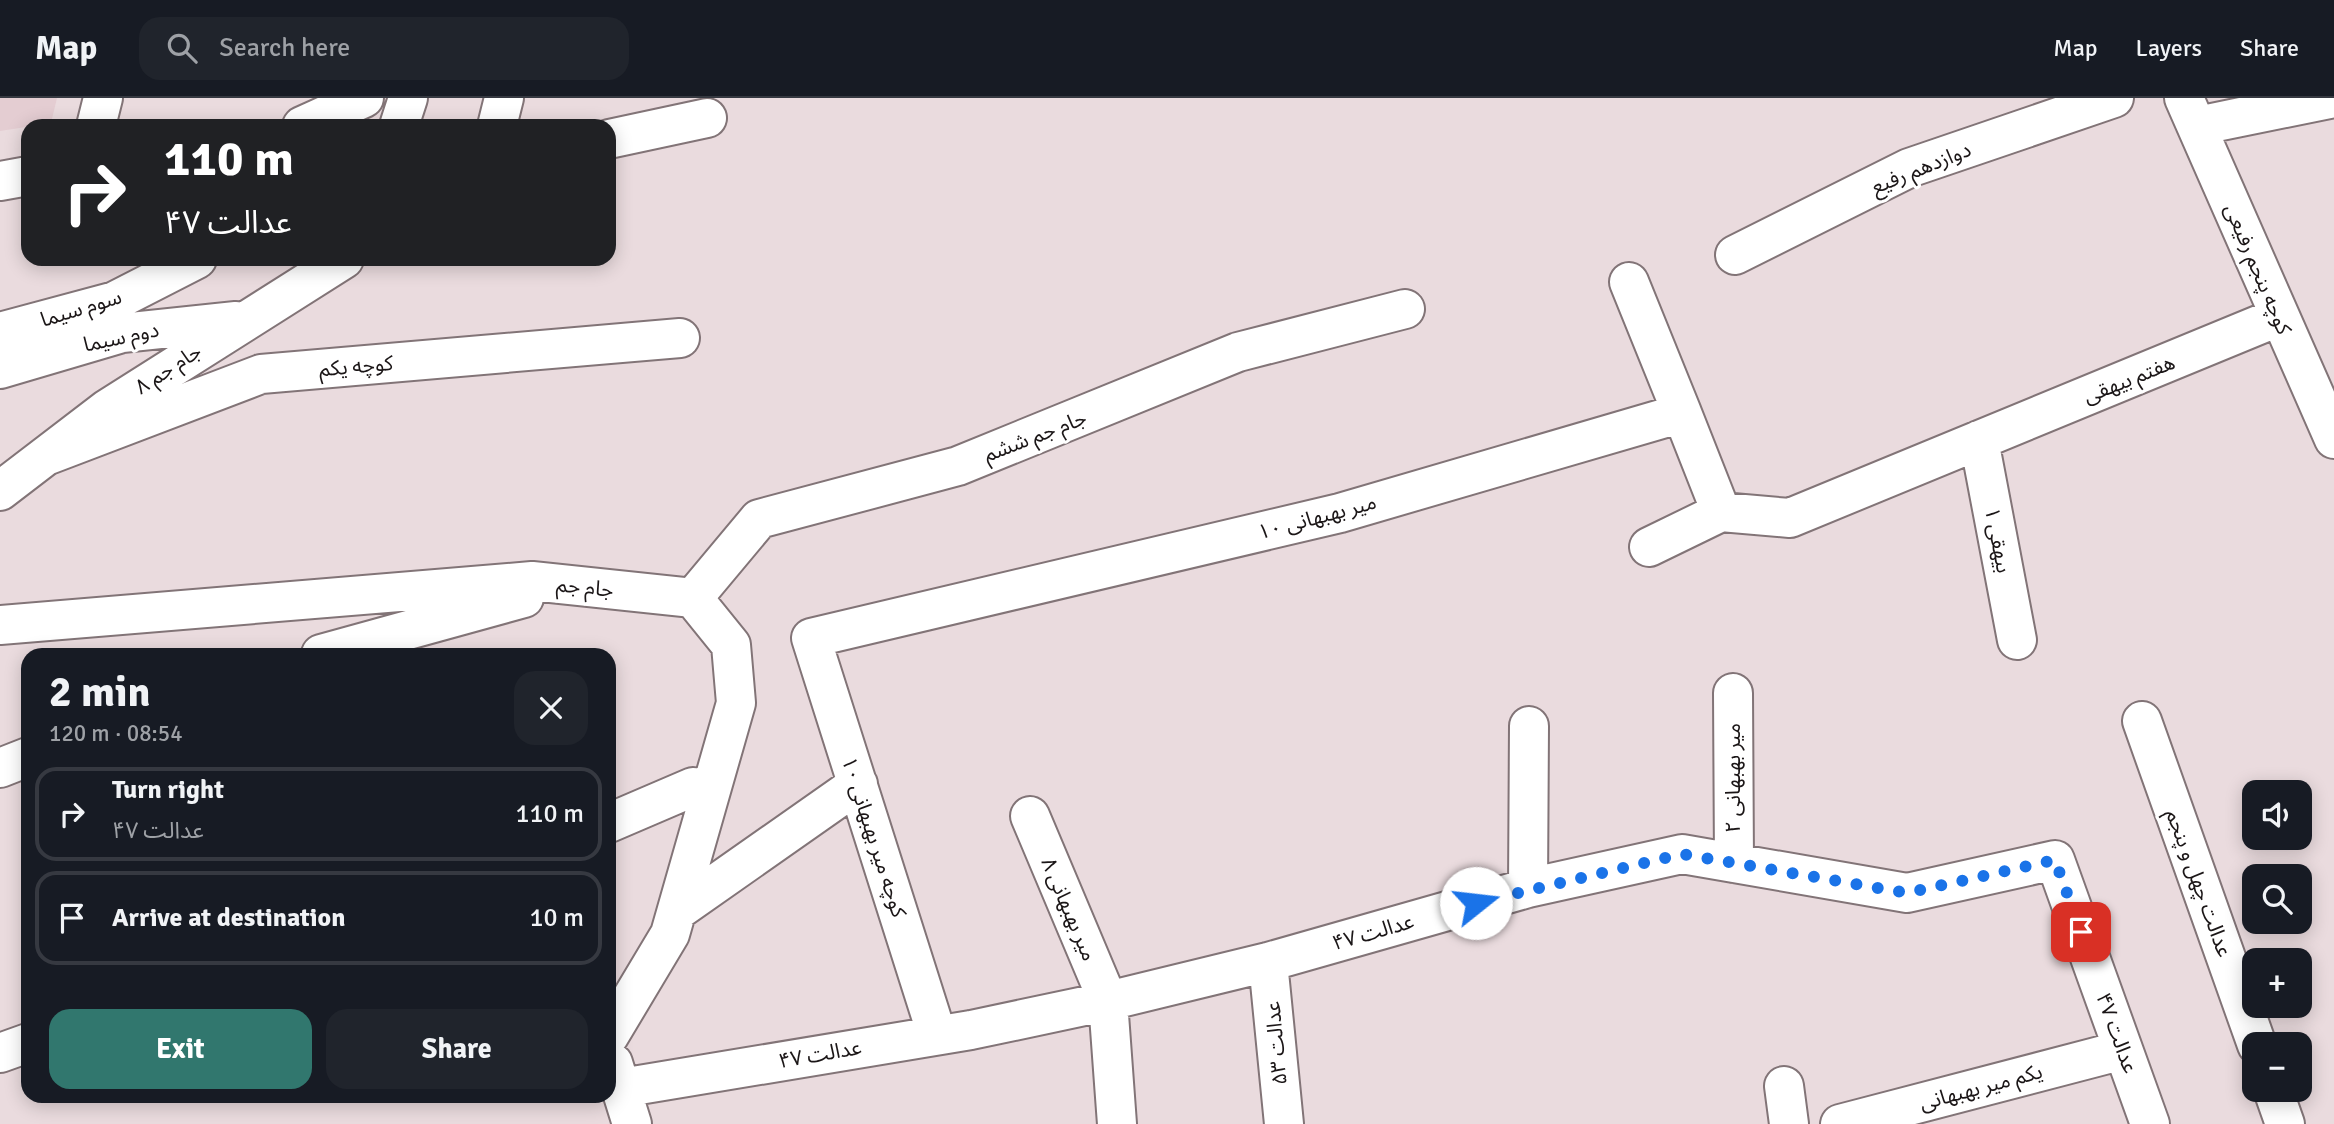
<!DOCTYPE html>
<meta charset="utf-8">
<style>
:root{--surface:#171b24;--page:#20242c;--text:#f1f3f6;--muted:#9ea1a6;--line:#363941;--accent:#31776e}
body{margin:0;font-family:Signika,"Noto Sans Arabic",sans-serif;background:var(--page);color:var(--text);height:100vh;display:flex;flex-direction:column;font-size:26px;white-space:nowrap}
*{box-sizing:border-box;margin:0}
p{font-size:23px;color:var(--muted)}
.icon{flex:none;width:38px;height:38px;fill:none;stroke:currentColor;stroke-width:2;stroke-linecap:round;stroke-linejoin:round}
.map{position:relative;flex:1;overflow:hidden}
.sheet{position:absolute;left:21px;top:550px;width:595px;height:455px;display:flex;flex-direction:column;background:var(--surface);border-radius:21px;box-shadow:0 4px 18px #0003}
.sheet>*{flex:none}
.banner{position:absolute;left:21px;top:21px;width:595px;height:147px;border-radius:21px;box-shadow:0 4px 18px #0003;background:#202124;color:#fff;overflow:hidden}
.tools{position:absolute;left:2242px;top:682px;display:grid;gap:14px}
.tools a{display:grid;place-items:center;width:70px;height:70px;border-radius:14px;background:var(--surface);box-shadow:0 4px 18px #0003;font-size:35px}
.pin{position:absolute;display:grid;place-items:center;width:60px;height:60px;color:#fff;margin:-30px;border-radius:14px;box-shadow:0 4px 10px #0006}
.me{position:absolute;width:77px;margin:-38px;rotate:74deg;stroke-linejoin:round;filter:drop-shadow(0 0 5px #0008)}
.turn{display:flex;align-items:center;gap:24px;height:147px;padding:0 28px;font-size:32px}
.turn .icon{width:91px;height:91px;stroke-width:2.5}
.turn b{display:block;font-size:49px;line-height:60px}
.round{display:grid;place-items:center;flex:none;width:74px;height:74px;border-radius:21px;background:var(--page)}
.headline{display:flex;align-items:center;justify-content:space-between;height:119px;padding:0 28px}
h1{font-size:42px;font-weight:700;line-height:52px}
.cta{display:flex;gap:14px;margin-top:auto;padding:14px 28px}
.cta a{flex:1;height:80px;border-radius:21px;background:var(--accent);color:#fff;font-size:28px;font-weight:700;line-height:80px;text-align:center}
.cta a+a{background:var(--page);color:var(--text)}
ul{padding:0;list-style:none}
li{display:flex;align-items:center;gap:21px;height:94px;margin:0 14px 10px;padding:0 14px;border:4px solid var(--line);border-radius:21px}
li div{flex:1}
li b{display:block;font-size:26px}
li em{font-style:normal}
header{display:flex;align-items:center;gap:42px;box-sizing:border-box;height:98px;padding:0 35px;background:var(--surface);border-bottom:2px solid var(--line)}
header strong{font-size:33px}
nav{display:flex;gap:38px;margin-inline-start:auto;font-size:24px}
.search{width:490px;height:63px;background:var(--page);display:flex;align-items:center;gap:18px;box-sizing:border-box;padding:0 24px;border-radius:21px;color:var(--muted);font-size:26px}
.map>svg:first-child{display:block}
.built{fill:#e4cdd2}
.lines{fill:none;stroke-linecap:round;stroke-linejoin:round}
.minor-casing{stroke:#827477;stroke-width:42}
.minor{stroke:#fff;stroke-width:38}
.route{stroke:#1a73e8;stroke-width:12;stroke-dasharray:0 21.6}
.labels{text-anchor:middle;stroke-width:6;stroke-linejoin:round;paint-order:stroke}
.street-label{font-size:21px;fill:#1b1617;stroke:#fff}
</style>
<header>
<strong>Map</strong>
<div class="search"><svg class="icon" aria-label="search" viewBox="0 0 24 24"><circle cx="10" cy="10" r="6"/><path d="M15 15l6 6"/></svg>Search here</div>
<nav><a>Map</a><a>Layers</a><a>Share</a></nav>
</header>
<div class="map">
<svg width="2334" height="1026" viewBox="0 0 2334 1026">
<rect width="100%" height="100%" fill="#eadbde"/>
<path class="built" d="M0 0H57L51 25 0 33Z"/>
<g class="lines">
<defs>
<path id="minor" d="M2184 0 2334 341
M96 28 103 0
M302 28 364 0
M399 28 408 0
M497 28 504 0
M2197 28 2334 0
M609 41 707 20
M0 83 28 78
M1735 157 1909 70 2114 0
M0 234 115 203 197 161
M0 271 122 235 236 223
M1682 315 1721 414
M1979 342 2017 542
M46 358 261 276 680 240
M0 393 107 311 344 161
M1721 414 1790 420 2278 219
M1649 449 1721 414
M693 500 759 421 958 368 1238 254 1405 211
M0 527 532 483 693 500 731 547 736 605 670 836 609 938
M321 556 524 500
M1733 595 1734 765
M2142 623 2257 947
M0 670 28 659
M1030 718 1108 903 1117 1026
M609 725 693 689
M1528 790 1529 628
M677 813 858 686
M1268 864 1284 1026
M937 937 811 540 1340 415 1682 315 1629 184
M0 955 28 945
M613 965 632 1026
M1784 988 1789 1026
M621 990 971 932 1108 903 1268 864 1528 790 1682 756 1907 795 2055 762 2150 1026
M2273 992 2285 1026
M1840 1026 2123 952"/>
</defs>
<use href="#minor" class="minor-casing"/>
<use href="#minor" class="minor"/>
</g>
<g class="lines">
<path class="route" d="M1476 805 1682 756 1907 795 2055 762 2081 834"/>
</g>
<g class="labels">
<g class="street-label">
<text transform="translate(1921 70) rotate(-22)" y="7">دوازدهم رفیع</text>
<text transform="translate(2258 171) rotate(67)" y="7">کوچه پنجم رفیعی</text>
<text transform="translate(81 210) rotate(-17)" y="7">سوم سیما</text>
<text transform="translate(121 239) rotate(-12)" y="7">دوم سیما</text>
<text transform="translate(356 268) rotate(-5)" y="7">کوچه یکم</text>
<text transform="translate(168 271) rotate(-33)" y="7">۸ جام جم</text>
<text transform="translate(2129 281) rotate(-22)" y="7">هفتم بیهقی</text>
<text transform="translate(1035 338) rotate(-21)" y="7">جام جم ششم</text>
<text transform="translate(1317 419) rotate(-15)" y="7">۱۰ میر بهبهانی</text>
<text transform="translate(1998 442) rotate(79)" y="7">بیهقی ۱</text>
<text transform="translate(585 489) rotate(6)" y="7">جام جم</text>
<text transform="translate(1733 680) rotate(-90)" y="7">۲ میر بهبهانی</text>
<text transform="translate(874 739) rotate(72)" y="7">کوچه میر بهبهانی ۱۰</text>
<text transform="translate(2199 785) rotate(70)" y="7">عدالت چهل و پنجم</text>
<text transform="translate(1069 811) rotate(67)" y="7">۸ میر بهبهانی</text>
<text transform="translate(1373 834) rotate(-16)" y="7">عدالت ۴۷</text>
<text transform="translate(2117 935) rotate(70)" y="7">عدالت ۴۷</text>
<text transform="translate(1276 945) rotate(-95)" y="7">عدالت ۵۳</text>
<text transform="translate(820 956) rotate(-10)" y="7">عدالت ۴۷</text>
<text transform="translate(1981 989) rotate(-15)" y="7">یکم میر بهبهانی</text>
</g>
</g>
</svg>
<div class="tools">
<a><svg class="icon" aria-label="sound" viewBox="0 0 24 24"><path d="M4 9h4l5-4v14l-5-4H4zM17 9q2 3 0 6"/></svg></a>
<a><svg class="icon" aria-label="search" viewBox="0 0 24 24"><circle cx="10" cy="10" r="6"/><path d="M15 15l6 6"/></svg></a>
<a>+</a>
<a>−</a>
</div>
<div class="pin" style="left:2081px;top:834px;background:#d93025"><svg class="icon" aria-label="arrive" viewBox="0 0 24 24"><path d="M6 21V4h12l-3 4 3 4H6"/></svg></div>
<svg class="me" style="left:1476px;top:805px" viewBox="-20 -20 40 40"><circle r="19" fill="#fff"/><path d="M0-13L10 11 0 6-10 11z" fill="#1a73e8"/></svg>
<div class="banner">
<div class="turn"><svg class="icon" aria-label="right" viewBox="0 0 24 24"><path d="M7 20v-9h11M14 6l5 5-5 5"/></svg><div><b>110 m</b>عدالت ۴۷</div></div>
</div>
<section class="sheet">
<div class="headline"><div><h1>2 min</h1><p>120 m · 08:54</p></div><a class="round"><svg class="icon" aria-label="close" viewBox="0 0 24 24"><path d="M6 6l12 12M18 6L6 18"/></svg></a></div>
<ul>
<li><svg class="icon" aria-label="right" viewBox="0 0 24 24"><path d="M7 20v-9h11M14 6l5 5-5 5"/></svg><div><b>Turn right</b><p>عدالت ۴۷</p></div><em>110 m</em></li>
<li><svg class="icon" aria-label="arrive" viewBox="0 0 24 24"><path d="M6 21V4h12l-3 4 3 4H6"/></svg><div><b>Arrive at destination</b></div><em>10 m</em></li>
</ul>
<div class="cta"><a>Exit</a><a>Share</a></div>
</section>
</div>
